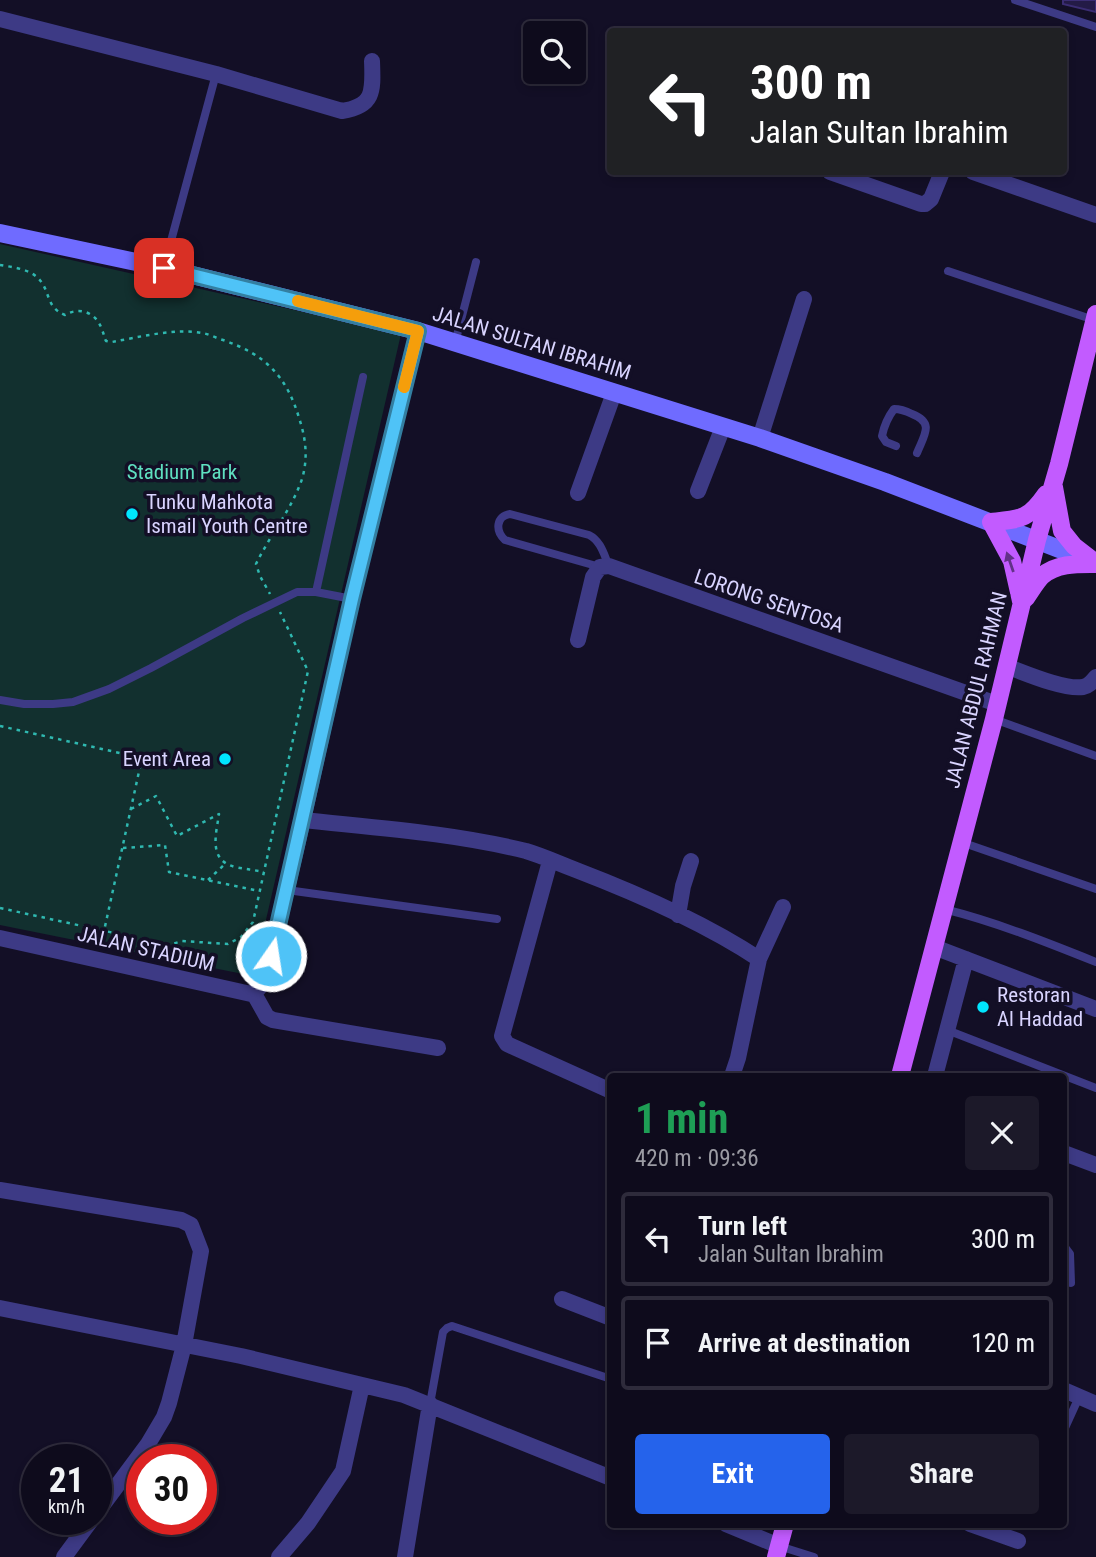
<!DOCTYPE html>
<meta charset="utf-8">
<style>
:root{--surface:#0e0b1c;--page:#1c1929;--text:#f1f3f6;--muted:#9b9ba3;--line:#2e2b3b;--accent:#2563eb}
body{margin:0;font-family:"Roboto Condensed",sans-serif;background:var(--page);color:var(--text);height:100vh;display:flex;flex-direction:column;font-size:26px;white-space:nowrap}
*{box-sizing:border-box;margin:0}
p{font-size:23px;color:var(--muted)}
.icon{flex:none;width:38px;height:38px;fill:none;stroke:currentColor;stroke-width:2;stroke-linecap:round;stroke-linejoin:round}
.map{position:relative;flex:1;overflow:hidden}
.sheet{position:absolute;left:607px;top:1073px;width:460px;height:455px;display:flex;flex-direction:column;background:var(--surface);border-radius:7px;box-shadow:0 4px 10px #0003,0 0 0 2px var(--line)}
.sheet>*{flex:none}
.top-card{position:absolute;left:607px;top:28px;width:460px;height:147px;border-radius:7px;box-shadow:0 4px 10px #0003,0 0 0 2px var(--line);background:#202124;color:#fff;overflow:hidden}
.tools{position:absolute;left:523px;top:21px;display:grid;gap:14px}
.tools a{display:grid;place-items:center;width:63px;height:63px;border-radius:7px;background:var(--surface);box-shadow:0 4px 10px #0003,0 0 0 2px var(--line);font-size:35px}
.speed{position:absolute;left:21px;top:1444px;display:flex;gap:14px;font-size:35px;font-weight:700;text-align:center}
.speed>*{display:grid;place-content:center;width:91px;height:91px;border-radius:50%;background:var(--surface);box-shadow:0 4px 10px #0003,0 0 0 2px var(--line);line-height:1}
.speed small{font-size:18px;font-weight:400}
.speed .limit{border:10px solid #d22;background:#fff;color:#111}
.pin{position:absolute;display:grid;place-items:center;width:60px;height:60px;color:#fff;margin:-30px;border-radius:14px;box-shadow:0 4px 10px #0006}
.me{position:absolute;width:77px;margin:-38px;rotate:13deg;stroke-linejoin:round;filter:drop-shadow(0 0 5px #0008)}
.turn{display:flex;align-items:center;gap:24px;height:147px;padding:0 28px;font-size:32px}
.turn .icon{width:91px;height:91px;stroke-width:2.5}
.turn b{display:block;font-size:49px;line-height:60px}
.round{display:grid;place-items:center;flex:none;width:74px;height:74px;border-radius:7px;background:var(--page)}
.headline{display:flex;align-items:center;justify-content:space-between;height:119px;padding:0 28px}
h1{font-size:42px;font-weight:700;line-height:52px;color:#1e9e55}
.cta{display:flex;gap:14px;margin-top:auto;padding:14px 28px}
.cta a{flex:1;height:80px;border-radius:7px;background:var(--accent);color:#fff;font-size:28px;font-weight:700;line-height:80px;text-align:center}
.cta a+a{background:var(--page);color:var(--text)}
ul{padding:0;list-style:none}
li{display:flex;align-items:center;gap:21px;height:94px;margin:0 14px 10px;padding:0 14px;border:4px solid var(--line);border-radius:7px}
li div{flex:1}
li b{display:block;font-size:26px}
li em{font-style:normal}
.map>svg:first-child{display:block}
.green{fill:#12302f}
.building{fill:#241b47;stroke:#3b2d73;stroke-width:2}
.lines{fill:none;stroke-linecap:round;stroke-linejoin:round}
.path{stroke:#2fb8b0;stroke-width:2.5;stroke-dasharray:3.5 5;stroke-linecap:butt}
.lane{stroke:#3d3a85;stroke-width:8}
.street{stroke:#3d3a85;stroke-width:16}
.secondary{stroke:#6f6bff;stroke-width:18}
.primary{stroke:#c25bff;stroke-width:18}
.oneway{fill:#623188}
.route-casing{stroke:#337fa1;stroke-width:18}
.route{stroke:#4fc3f7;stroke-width:12}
.slow{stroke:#f59e0b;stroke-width:12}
.poi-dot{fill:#00e5ff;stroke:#130f26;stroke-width:2.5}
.labels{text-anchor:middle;stroke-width:7;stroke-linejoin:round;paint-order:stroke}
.street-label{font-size:21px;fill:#d9d4ff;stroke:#130f26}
.park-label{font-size:21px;fill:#5fe0c0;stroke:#130f26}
.poi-label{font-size:21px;fill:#d9d4ff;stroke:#130f26;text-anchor:start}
</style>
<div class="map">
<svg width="1096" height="1557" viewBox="0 0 1096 1557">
<rect width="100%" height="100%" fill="#130f26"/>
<path class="green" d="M0 244 401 334 253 976 0 925Z"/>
<path class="building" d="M1063 0H1096V12L1063 4Z"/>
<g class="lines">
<path class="path" d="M0 265C12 267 29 269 38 278 51 291 45 307 65 315 80 306 97 313 102 330 104 334 104 337 106 341L112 342C139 337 175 328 202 333 209 334 216 338 223 340 266 355 287 376 300 421 306 440 308 459 302 479 292 509 270 535 256 564L260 576 270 594
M0 726 142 758 104 931
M131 809 156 796 177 836 219 814C216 835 208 860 235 867 245 869 254 870 264 872
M123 848 165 845 169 872 259 891
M208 880 225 864
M0 908 169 945 182 941 228 944 241 937 253 922 308 671 280 612"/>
<path class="lane" d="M1015 0 1096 27
M164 267 216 74
M948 271 1094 320
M455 343 476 262
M896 446 886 442 882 436C884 426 888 417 894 409 901 409 906 411 912 414 935 423 924 435 917 453
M600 567 505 540C495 531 496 516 510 514L589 535C601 541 604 555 609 566
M316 592 363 377
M0 700 24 704H53L73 702 109 689 151 668 243 618 297 592H316L352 599
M994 719 1096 756
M961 842 1096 889
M287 890 497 919
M944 909C996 922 1046 942 1096 962
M947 1030 1096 1088
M1064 1246 1070 1254 1071 1283
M430 1404 443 1332 447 1328 452 1326 611 1379
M1064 1430 1079 1397
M779 1546 814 1557"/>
<path class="street" d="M0 19 216 74 342 111C375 106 373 90 372 61
M830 172 921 204H925L931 199 942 172
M973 172 1096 215
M760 438 804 299
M698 491 723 427
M578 493 614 393
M578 640 593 577 600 567 609 566 997 704
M1006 666C1025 673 1064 690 1083 687 1089 686 1092 682 1096 677
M303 820C378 828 453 833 526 851 543 856 560 864 576 870 636 893 706 924 759 959
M550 861 502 1036 507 1044 611 1091
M678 915 683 886 691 861
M0 938 251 994 259 988 266 978 303 820 352 599 418 331
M934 947 1096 1009
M253 992 267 1017 273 1020 438 1048
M732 1076 738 1058 759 959 783 907
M935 1076 966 959
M1064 1153 1096 1165
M0 1190 181 1220 191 1225 201 1251 184 1345 169 1403 164 1417 148 1444 96 1514
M562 1299 611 1318
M0 1308 241 1356 404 1395 611 1478
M1064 1390 1096 1404
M726 1524 779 1546
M970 1524 1018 1541
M64 1557 92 1519
M279 1557 308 1523 343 1471 362 1385
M405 1557 430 1404"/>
<path class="secondary" d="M0 233 164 268 418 331 760 438 885 482 1088 560"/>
<path class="primary" d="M1054 487 1062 531 1074 546 1096 563
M1026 598C1031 591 1036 582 1042 576 1057 563 1078 564 1096 564
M1021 601 1012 561 991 522C1021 519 1028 520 1046 494
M900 1076 994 719 1037 540 1059 464 1096 314
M776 1557 785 1524"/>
</g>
<defs><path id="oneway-solid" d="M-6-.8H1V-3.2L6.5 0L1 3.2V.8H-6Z" transform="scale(1.75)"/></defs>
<use class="oneway" href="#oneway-solid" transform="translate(1010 562) rotate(-109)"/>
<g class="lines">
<defs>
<path id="route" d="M164 268 418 331 352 599 271 956"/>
</defs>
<use href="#route" class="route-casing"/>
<use href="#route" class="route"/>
<path class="slow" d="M298 301 418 331 404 387"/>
</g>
<g class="poi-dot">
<circle cx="132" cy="514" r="7"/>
<circle cx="225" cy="759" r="7"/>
<circle cx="983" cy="1007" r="7"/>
</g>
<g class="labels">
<g class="street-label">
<text transform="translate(532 343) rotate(17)" y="7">JALAN SULTAN IBRAHIM</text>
<text transform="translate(769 601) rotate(19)" y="7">LORONG SENTOSA</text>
<text transform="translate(976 690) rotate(-76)" y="7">JALAN ABDUL RAHMAN</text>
<text transform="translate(146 949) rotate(13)" y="7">JALAN STADIUM</text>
</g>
<g class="park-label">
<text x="182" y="479">Stadium Park</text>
</g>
<g class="poi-label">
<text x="146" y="509">Tunku Mahkota<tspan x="146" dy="24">Ismail Youth Centre</tspan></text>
<text x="211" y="766" text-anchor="end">Event Area</text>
<text x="997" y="1002">Restoran<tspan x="997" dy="24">Al Haddad</tspan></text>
</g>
</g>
</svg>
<div class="tools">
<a><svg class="icon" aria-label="search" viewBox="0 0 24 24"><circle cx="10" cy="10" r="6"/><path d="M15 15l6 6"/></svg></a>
</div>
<div class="speed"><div>21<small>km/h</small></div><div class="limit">30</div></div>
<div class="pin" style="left:164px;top:268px;background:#d93025"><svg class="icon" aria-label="arrive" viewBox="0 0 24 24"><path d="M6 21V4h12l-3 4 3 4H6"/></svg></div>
<svg class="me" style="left:271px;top:956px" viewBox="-20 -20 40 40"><circle r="17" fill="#4fc3f7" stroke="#fff" stroke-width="3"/><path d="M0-11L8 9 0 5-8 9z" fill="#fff"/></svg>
<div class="top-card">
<div class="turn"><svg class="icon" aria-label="left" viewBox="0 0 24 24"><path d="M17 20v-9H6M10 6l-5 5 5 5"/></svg><div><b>300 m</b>Jalan Sultan Ibrahim</div></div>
</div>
<section class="sheet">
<div class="headline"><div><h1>1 min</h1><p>420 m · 09:36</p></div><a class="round"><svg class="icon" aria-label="close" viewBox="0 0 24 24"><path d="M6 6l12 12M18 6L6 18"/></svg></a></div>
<ul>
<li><svg class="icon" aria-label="left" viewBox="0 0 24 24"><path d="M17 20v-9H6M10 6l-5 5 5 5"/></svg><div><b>Turn left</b><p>Jalan Sultan Ibrahim</p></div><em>300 m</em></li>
<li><svg class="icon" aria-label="arrive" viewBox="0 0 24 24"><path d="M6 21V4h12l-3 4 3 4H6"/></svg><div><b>Arrive at destination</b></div><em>120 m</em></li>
</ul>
<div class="cta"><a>Exit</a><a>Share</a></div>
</section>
</div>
